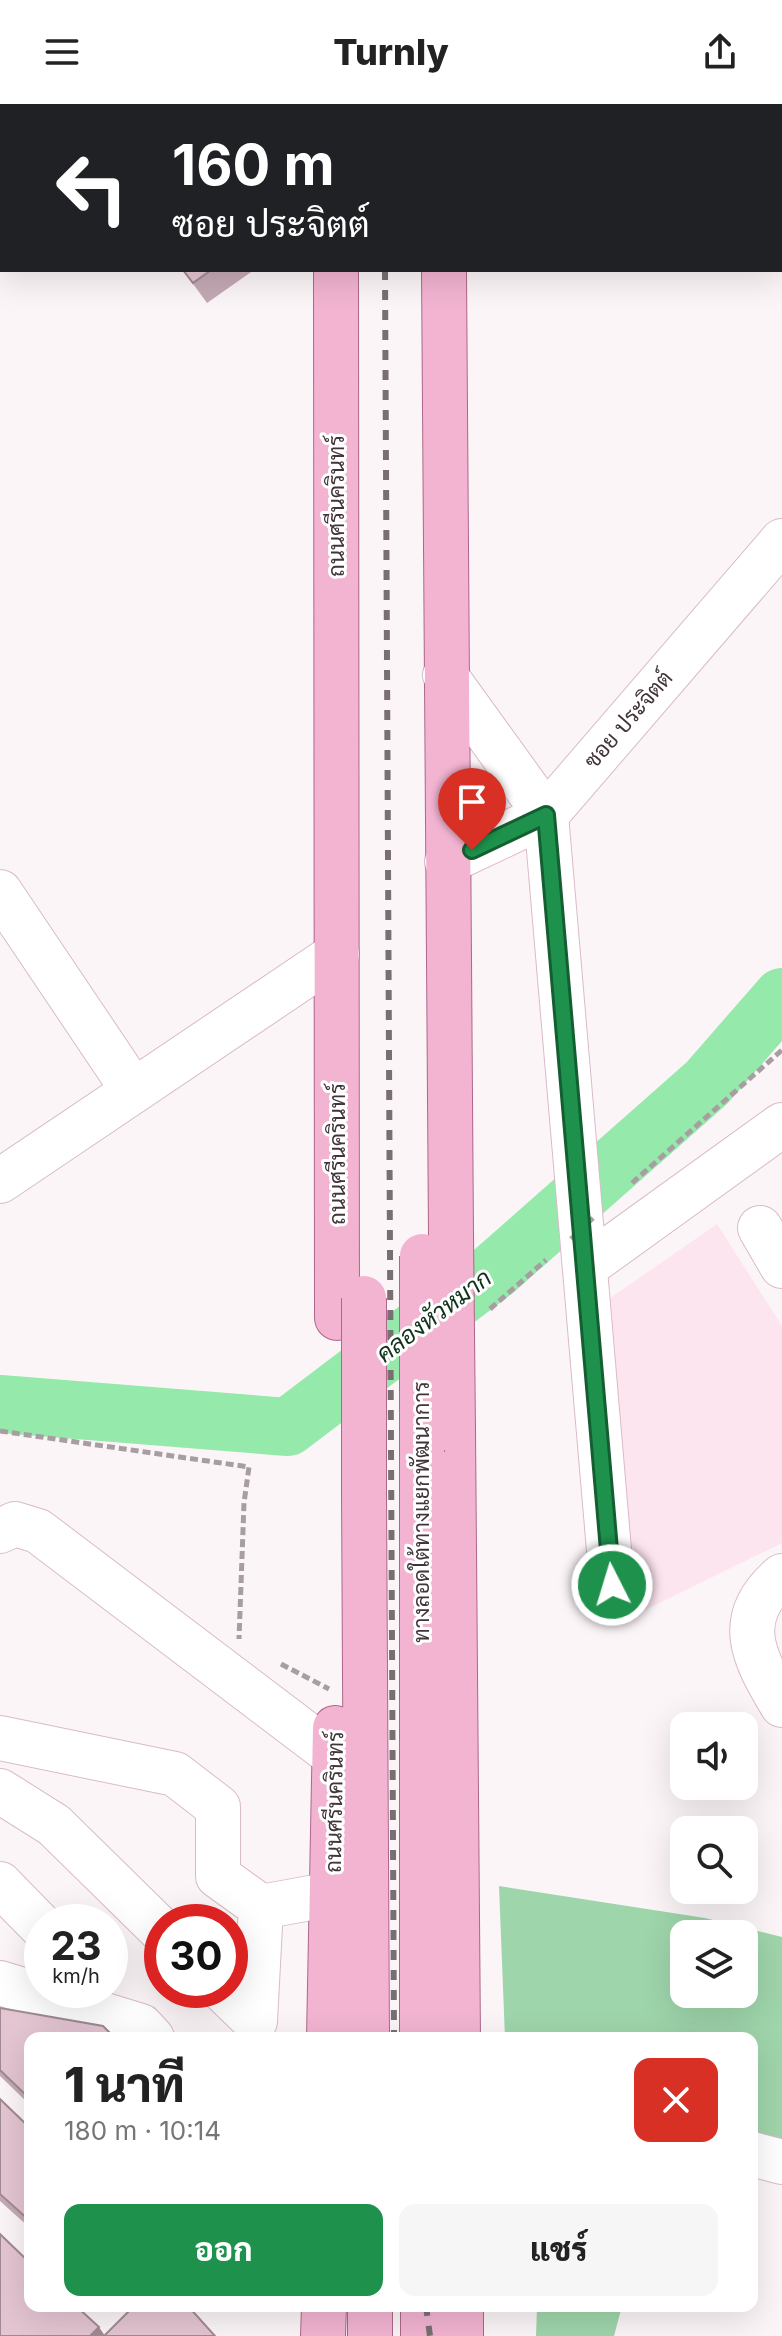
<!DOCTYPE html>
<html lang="th">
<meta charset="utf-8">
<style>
:root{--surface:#fff;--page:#f6f6f6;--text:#222;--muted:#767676;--accent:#1e924c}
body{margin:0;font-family:Inter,Sarabun,sans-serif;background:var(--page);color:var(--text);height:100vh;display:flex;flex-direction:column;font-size:30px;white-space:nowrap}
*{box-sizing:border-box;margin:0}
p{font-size:26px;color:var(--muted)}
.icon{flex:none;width:44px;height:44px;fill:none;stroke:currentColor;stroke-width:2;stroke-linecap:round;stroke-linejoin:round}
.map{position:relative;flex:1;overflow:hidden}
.details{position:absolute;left:24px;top:1928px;width:734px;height:280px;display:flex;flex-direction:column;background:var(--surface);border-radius:16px;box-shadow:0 8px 32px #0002}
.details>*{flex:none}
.guide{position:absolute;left:0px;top:0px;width:782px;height:168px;box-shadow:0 8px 32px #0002;background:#202124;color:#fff;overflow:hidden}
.fabs{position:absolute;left:670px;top:1608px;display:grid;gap:16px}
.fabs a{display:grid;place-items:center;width:88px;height:88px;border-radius:16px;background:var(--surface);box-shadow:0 8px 32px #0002;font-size:40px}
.speed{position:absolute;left:24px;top:1800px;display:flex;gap:16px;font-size:40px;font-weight:700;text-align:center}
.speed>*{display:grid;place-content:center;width:104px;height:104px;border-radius:50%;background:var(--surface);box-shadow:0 8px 32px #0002;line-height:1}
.speed small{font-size:20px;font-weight:400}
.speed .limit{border:12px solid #d22;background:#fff;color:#111}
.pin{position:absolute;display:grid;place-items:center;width:68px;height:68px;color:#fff;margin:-82px -34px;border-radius:50% 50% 50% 0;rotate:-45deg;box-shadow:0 0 8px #0007}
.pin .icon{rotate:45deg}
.me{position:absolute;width:88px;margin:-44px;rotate:355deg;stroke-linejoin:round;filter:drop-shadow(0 0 6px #0008)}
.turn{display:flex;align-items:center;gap:28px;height:168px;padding:0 40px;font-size:36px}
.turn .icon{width:104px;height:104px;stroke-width:2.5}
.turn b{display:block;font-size:56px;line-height:68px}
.round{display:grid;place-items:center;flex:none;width:84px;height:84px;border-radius:16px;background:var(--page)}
.summary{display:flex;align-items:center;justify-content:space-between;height:136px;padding:0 40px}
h1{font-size:48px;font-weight:800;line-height:60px}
.button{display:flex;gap:16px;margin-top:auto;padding:16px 40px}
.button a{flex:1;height:92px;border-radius:16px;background:var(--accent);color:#fff;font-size:32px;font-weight:800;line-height:92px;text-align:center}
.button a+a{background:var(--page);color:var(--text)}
header{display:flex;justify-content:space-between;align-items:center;height:104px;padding:0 40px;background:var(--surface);font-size:36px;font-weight:800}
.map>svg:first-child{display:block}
.built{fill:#fde5ef}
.green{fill:#9fd5ab;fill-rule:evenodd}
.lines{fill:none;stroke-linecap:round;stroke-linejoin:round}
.river{stroke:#95e9ab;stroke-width:58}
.minor-casing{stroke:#dabbc8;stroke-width:46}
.major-casing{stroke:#ae6789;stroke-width:46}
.path{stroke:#a89ea2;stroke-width:5;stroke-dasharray:8 4;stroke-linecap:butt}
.minor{stroke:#fff;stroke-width:44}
.major{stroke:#f2b4d1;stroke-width:44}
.rail{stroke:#796f73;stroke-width:6;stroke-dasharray:10 10;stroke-linecap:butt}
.major-bridge-casing{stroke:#ae6789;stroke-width:46;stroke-linecap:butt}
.path-bridge{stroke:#a89ea2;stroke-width:5;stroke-dasharray:8 4;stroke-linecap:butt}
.major-bridge{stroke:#f2b4d1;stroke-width:44}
.wall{fill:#c4a9b5}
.shaded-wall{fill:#a08a93}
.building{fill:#e4c5d2;stroke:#a08a93;stroke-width:2}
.route-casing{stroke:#145f31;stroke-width:20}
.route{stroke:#1e924c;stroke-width:14}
.labels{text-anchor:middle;stroke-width:6;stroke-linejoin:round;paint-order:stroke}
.street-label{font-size:22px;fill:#41353a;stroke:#fff}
.water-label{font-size:24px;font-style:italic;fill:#0f321a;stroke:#fff}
</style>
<header><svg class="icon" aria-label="menu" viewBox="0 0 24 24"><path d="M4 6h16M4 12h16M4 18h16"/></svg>Turnly<svg class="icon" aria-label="share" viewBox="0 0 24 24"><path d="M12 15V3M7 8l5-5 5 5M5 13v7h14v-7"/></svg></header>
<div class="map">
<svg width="782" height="2232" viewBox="0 0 782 2232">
<rect width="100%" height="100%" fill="#fcf5f8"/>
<path class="built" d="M717 1120 782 1222V1439L631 1513 603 1199Z"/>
<path class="green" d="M499 1782 705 1814 782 1833V2047L752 2039V1934H505ZM684 1830H744V1890H684Z
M537 2202H622L614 2232H536Z"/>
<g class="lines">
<path class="river" d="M0 1300 288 1323 494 1167 707 979 782 893"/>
<defs>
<path id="minor" d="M445 571 546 711 612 1481
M447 758 546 711 782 437
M0 788 133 986
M0 1077 337 850
M760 1124 782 1162
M585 1163 782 1021
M0 1427 15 1420 38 1427 335 1652
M782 1472C732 1515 754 1554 782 1601
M0 1634 175 1670 218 1703V1772L261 1803 332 1790
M0 1687 54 1721 162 1827
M0 1780 42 1823
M0 1879 141 1922 152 1934
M223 1886 255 1917 261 1803
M752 2050 782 2058"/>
<path id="major" d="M444 0V2
M337 2V0
M336 166 337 1214
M444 166 451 1131
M453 1326 458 1934
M422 1348V1934
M364 1388 367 1934
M329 1934 335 1624
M370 2202V2232
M423 2202V2232
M323 2232 324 2202
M461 2232V2202"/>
</defs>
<use href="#minor" class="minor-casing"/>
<use href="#major" class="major-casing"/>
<path class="path" d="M632 1079 782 946
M490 1205 546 1156
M0 1327 249 1363 244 1399 239 1535
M281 1560 329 1585"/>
<use href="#minor" class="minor"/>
<use href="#major" class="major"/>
<path class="rail" d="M384 0V2
M385 166 394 1934
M426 2202 430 2232"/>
<defs>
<path id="major-bridge" d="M451 1131 453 1326
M364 1194V1388
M422 1348V1152"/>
</defs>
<use href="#major-bridge" class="major-bridge-casing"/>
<path class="path-bridge" d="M571 1135 593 1114"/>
<use href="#major-bridge" class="major-bridge"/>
</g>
<path class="wall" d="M183 166H254L207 199Z
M0 1904 30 1934V2001L0 1972Z
M0 1995 30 2024V2124L0 2097Z"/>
<path class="shaded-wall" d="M209 0H225V2H209Z
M99 2223 105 2232H90Z"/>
<path class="building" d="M64 0H209V2H66Z
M183 166H211L193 179Z
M0 1904 103 1922 115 1934H30V1995L0 1966Z
M0 1995 30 2024V2117L0 2090Z
M0 2130 30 2159V2202H76L99 2223 90 2232H0Z
M134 2202H188L215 2232H104Z"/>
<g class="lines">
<defs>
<path id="route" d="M472 746 546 711 612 1481"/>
</defs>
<use href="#route" class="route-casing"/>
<use href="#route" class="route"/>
</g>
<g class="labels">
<g class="street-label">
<text transform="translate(336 402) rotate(-90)" y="8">ถนนศรีนครินทร์</text>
<text transform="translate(628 615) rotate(-49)" y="8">ซอย ประจิตต์</text>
<text transform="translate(337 1050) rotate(-90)" y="8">ถนนศรีนครินทร์</text>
<text transform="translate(421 1408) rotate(-90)" y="8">ทางลอดใต้ทางแยกพัฒนาการ</text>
<text transform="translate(334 1698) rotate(-89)" y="8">ถนนศรีนครินทร์</text>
</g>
<g class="water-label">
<text transform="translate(434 1212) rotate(-37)" y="8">คลองหัวหมาก</text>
</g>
</g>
</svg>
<div class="fabs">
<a><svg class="icon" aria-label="sound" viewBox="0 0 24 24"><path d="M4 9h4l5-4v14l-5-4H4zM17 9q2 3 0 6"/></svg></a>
<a><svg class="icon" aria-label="search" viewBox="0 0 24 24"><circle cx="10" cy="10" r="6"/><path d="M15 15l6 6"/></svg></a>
<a><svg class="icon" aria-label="layers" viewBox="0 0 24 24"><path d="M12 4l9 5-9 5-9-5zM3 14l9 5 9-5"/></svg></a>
</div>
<div class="speed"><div>23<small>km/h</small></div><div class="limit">30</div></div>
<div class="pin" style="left:472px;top:746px;background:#d93025"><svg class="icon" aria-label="arrive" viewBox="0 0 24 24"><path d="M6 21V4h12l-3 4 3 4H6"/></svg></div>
<svg class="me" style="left:612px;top:1481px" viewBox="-20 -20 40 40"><circle r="17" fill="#1e924c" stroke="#fff" stroke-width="3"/><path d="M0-11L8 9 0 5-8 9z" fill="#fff"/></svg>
<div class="guide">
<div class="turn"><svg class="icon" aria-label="left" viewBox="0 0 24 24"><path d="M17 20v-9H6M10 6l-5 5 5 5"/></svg><div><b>160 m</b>ซอย ประจิตต์</div></div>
</div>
<section class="details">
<div class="summary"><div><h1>1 นาที</h1><p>180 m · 10:14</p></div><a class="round" style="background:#d93025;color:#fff"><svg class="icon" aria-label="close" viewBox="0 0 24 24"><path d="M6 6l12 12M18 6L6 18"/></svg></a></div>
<div class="button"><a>ออก</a><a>แชร์</a></div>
</section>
</div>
